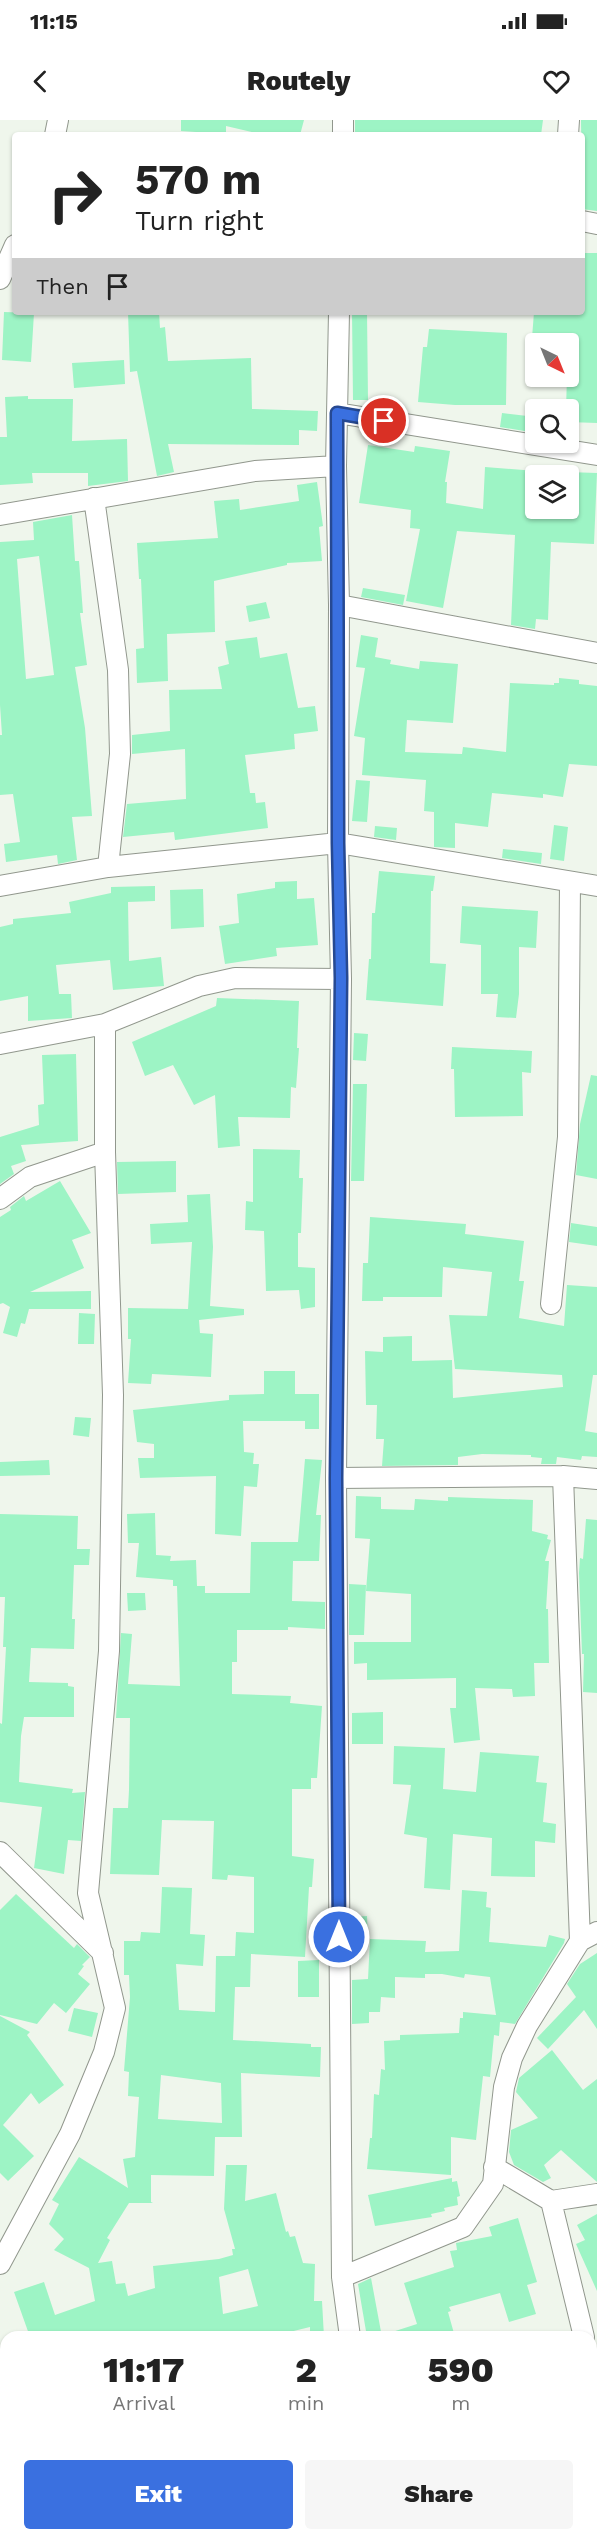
<!DOCTYPE html>
<style>
:root{--surface:#fff;--page:#f6f6f6;--text:#222;--muted:#767676;--accent:#3a70e0}
body{margin:0;font-family:"Work Sans",sans-serif;background:var(--page);color:var(--text);height:100vh;display:flex;flex-direction:column;font-size:22px;white-space:nowrap}
*{box-sizing:border-box;margin:0}
p{font-size:20px;color:var(--muted)}
.icon{flex:none;width:33px;height:33px;fill:none;stroke:currentColor;stroke-width:2;stroke-linecap:round;stroke-linejoin:round}
.map{position:relative;flex:1;overflow:hidden}
.drawer{position:absolute;left:0px;top:2211px;width:597px;height:210px;display:flex;flex-direction:column;background:var(--surface);border-radius:18px 18px 0 0;box-shadow:0 2px 4px #0004}
.drawer>*{flex:none}
.banner{position:absolute;left:12px;top:12px;width:573px;height:183px;border-radius:6px;box-shadow:0 2px 4px #0004;background:#fff;color:var(--text);overflow:hidden}
.needle{width:39px;rotate:137deg}
.buttons{position:absolute;left:525px;top:213px;display:grid;gap:12px}
.buttons a{display:grid;place-items:center;width:54px;height:54px;border-radius:6px;background:var(--surface);box-shadow:0 2px 4px #0004;font-size:30px}
.pin{position:absolute;display:grid;place-items:center;width:51px;height:51px;color:#fff;margin:-26px;border:3px solid #fff;border-radius:50%;box-shadow:0 2px 6px #0007}
.me{position:absolute;width:66px;margin:-33px;rotate:0deg;stroke-linejoin:round;filter:drop-shadow(0 0 4px #0008)}
.turn{display:flex;align-items:center;gap:21px;height:126px;padding:0 24px;font-size:27px}
.turn .icon{width:78px;height:78px;stroke-width:2.5}
.turn b{display:block;font-size:42px;line-height:51px}
.then{display:flex;align-items:center;height:57px;padding:0 24px;background:#0003;gap:12px;font-size:22px}
.eta{display:flex;justify-content:space-evenly;align-items:center;height:102px;text-align:center}
.eta b{font-size:36px;font-weight:800;line-height:42px}
.action{display:flex;gap:12px;margin-top:auto;padding:12px 24px}
.action a{flex:1;height:69px;border-radius:6px;background:var(--accent);color:#fff;font-size:24px;font-weight:800;line-height:69px;text-align:center}
.action a+a{background:var(--page);color:var(--text)}
.status{display:flex;justify-content:space-between;align-items:center;height:42px;padding:0 30px;background:var(--surface);direction:ltr}
.status svg{height:16px;fill:currentColor}
header{display:flex;justify-content:space-between;align-items:center;height:78px;padding:0 24px;background:var(--surface);font-size:27px;font-weight:800}
.map>svg:first-child{display:block}
.building{fill:#9df4c5;fill-rule:evenodd}
.lines{fill:none;stroke-linecap:round;stroke-linejoin:round}
.minor-casing{stroke:#91978d;stroke-width:22}
.minor{stroke:#fff;stroke-width:20}
.route-casing{stroke:#264992;stroke-width:15}
.route{stroke:#3a70e0;stroke-width:10}
</style>
<div class="status"><b>11:15</b><svg viewBox="0 0 49 12"><path d="M0 12V9h3v3zM5 12V6h3v6zM10 12V3h3v9zM15 12V0h3v12zM26 1h20v11H26zM47 4h2v5h-2z"/></svg></div>
<header><svg class="icon" aria-label="back" viewBox="0 0 24 24"><path d="M15 5l-7 7 7 7"/></svg>Routely<svg class="icon" aria-label="heart" viewBox="0 0 24 24"><path d="M12 20l-8-8c-3-5 5-10 8-4 3-6 11-1 8 4z"/></svg></header>
<div class="map">
<svg width="597" height="2421" viewBox="0 0 597 2421">
<rect width="100%" height="100%" fill="#eff6ec"/>
<path class="building" d="M181 0H304L300 15H264L226 6V14L181 11Z
M355 0H543L541 15H355Z
M581 0H597V91L582 89Z
M582 133H597V303L568 302V290H566L568 220 532 218 534 192H582Z
M4 192 34 193 31 242 2 240Z
M128 192H159L160 208 165 207 168 241 251 238 252 289 318 291 317 311 299 310V325L168 324 174 352 157 356 137 251 130 252Z
M352 192H367L368 280H353Z
M429 209 507 213 506 285H455L418 282 423 227H427Z
M124 240 125 264 74 268 72 243Z
M28 276V279H73L72 321 127 319 128 361 88 366V353H32L33 363 0 365V317H7L5 277Z
M502 293 536 297V313L500 307Z
M368 325 414 332 415 326 450 331 445 362H447L446 383 483 389 485 347 536 351V388H568V352L597 353 594 424 551 422 548 500 536 499 535 509 511 505 515 415 457 411 443 488 406 481 420 409 410 408 411 390 359 383Z
M317 362 323 406 319 407 322 441 287 443V445L214 461 215 512 167 514 168 561 137 563 136 529 144 528 141 459H139L137 423 218 418 214 381 239 379 240 390 299 381 297 365Z
M72 395 75 441H79L83 493H80L87 545 75 547 85 608 92 696 72 697 77 740 58 744 57 735 6 742 4 724 20 722 13 674 0 675V615H2L0 585V422L34 420 33 402ZM39 436 54 555 26 559 17 439Z
M363 468 405 475 403 485 361 477Z
M266 482 270 498 249 502 246 486Z
M361 515 378 518 375 537 391 540 390 544 419 549 420 541 458 544 453 603 407 600 405 632 462 634 463 627 506 632 510 563 554 565V563H559V558L579 560V564L597 566V646L569 644 563 677 543 674V678L492 673 488 707 455 703V728L434 727V692L424 691 426 660 362 655 365 618 354 616 365 548 356 547Z
M257 517 260 538 287 533 298 588 315 586 318 611 294 614 295 629 245 635 250 673H255L256 683 265 682 268 708 175 720 174 712 123 717 127 684 186 679 185 629 132 634V615L170 611 169 570 222 569 218 547 229 544 225 521Z
M356 660 370 661 367 702 352 701Z
M554 705 568 707 564 741 550 739Z
M375 706 397 708 396 720 374 717Z
M503 729 542 733 541 744 502 738Z
M379 751 435 756 433 771H431L430 843 446 844 443 886 366 880 369 839H371L372 793H375Z
M297 761V779L314 778 318 825 276 828 277 836 225 844 219 806 239 803 237 774 275 768V762Z
M155 766V781L128 782 129 841 161 837 164 866 113 870 110 840 56 845 59 874H71L72 898 28 901V876L0 881V807L13 804V799L71 793 69 782 111 773V767Z
M203 769 204 807 171 809 170 770Z
M462 786 538 791 536 828 519 827V874L516 898 496 897 498 874H481V825L460 823Z
M217 878 299 881 297 928H299L296 968 291 967 290 998 238 997 240 1026 218 1028 215 975 194 985 173 945 145 956 132 922 216 886Z
M354 913 368 914 366 941 353 940Z
M452 927 532 931 531 953 522 952 523 996 455 997 454 949H451Z
M76 934 78 1021 21 1025 26 1041 11 1046 14 1054 0 1064V1017L39 1005 38 985 44 984 42 935Z
M591 955 597 956V1059L576 1055 580 1004Z
M353 964H367L364 1061H351Z
M253 1029 300 1030 299 1058H303L301 1113H298V1147L315 1148V1187L301 1189 299 1170 266 1171 264 1111 245 1110 246 1081 253 1082Z
M176 1041V1072L118 1074 117 1042Z
M60 1061 91 1113 72 1120 84 1148 30 1172 91 1171V1189H29L25 1204 21 1203 17 1217 3 1213 10 1187 3 1183 0 1184V1097L11 1090 10 1087 24 1076 26 1081Z
M210 1074 213 1127 210 1186 244 1189V1195L199 1200 200 1213 213 1214 211 1257 152 1254 151 1264 128 1263 131 1219H128V1188L188 1189 192 1122 151 1124 150 1104 188 1102 187 1075Z
M370 1097 466 1104 465 1114 524 1121 519 1161H524L519 1198 564 1206 567 1165 597 1167V1255H593L585 1311 597 1313V1337L582 1336 581 1340 557 1337 556 1344H541L542 1338 531 1337V1335L482 1334 458 1337V1345L382 1346 384 1319H376L377 1285H366L365 1231 383 1232V1217L412 1216V1241L452 1240 453 1278 563 1267 562 1255 455 1249 449 1195 487 1196 492 1152 443 1147 442 1177H383V1181H362L363 1143H368Z
M571 1103 597 1107V1126L569 1122Z
M79 1193 95 1194 94 1224H78Z
M264 1251H295V1274H319V1309H305V1301H243L244 1332 254 1333 253 1344H259L257 1367 244 1366 241 1416 215 1414 216 1356 140 1358 138 1338H154V1324L137 1322 133 1290 229 1280V1275L264 1274Z
M75 1297 91 1298 89 1317 73 1315Z
M305 1339 322 1340 316 1395H321L319 1441H293L292 1481 325 1482V1509L288 1507V1510H237V1542H232V1574L291 1576 290 1583 322 1586 317 1658H311V1669H292V1736L314 1739 312 1767H309L305 1837 251 1834 250 1867H235L233 1920 311 1924V1927H321L320 1957 241 1953 242 2017H215L214 2056 151 2055V2082L153 2083H129L107 2118 110 2120 98 2143 112 2141 116 2164 125 2163 128 2176 155 2168 153 2146 219 2139 233 2135 232 2129H235L224 2089 226 2045H247L245 2081 276 2073 286 2112 288 2111 290 2117 295 2116 303 2143 315 2144 314 2181H322L324 2217H310V2207L269 2217H139V2214L127 2217H30L14 2172 44 2162 55 2195 95 2181 89 2148 54 2130 64 2119 49 2104 59 2084 52 2080 79 2037 128 2068 123 2039 135 2037 139 1977 128 1976 129 1952 124 1951 130 1877 129 1855H124V1821H140L141 1812 160 1813 162 1767 192 1768 190 1814 205 1815 203 1846 176 1844 179 1890 215 1892 216 1836H235L236 1812 254 1813V1757L228 1755 227 1760 212 1759 214 1701 162 1700 159 1755 110 1754 113 1688H128L129 1670 130 1598H116L121 1513 132 1514 128 1564 180 1566 177 1466H173V1460L136 1457 139 1423H128L127 1394 155 1393 156 1435 171 1436 170 1441 196 1440 197 1466H205V1473H250L251 1422H298ZM161 1955 221 1963 222 2003 158 1999ZM248 2149 258 2186 223 2194 219 2157Z
M49 1340 50 1355 0 1356V1342Z
M356 1376 381 1377V1389L414 1390 415 1379 448 1381V1377L533 1380 532 1411 548 1415 547 1419 551 1420 545 1441H549L546 1489H548L549 1543H534L535 1576 513 1577 512 1569 475 1568 480 1620 454 1623 450 1588H456V1558L367 1560V1543L354 1544V1522H411V1474L366 1471 370 1419 355 1418Z
M0 1394 78 1396 77 1429H90L89 1445H74L72 1499H75L74 1529 31 1528 29 1562 68 1563V1566L74 1567V1597H24L21 1616 19 1662 73 1669 72 1673 85 1672 81 1721 68 1720 64 1754 34 1748 42 1687 0 1682V1603L2 1604 6 1527H3L5 1477H0Z
M586 1399 597 1400V1573L583 1572 584 1534H582L579 1453 580 1438 583 1439Z
M349 1464 366 1465 364 1515H349Z
M127 1473H145L146 1490 128 1491Z
M383 1592V1624H352V1593Z
M394 1626 445 1628 443 1669 476 1672 480 1632 539 1636 536 1662 547 1663 543 1702 556 1704 555 1723 535 1721V1757L491 1756 492 1718 453 1714 450 1770 424 1768 427 1718 404 1714 411 1665 393 1664Z
M462 1770 487 1772 486 1787 491 1788 489 1822 546 1827 549 1815 565 1819 564 1823 515 1904 500 1902 499 1916 494 1915 490 1957 483 1956 476 2020 451 2017V2055L367 2049 370 2018H372L374 1974 379 1975 381 1949 385 1950 384 1921 400 1920V1915L459 1913 460 1898H463V1892L496 1895 490 1857 465 1854 464 1858 442 1854H425V1858L395 1857V1878L381 1877 380 1892H369V1903L352 1904V1860L368 1859 370 1819 426 1821 425 1832 459 1831Z
M16 1774 74 1828 77 1824 90 1837 82 1845 84 1846 78 1854 90 1864 66 1893 54 1883 37 1904 0 1895V1790Z
M367 1796 368 1819 351 1820V1797Z
M597 1833V1909L584 1890 548 1929 537 1918 576 1877 567 1864 580 1844Z
M319 1840V1877H298V1841Z
M74 1888 98 1893 92 1917 68 1911Z
M0 1896 30 1912 27 1915 64 1965 39 1984 31 1973 3 2005 34 2036 8 2061 0 2053Z
M552 1930 583 1970 597 1959V2062L561 2030 544 2045 551 2058 543 2062 514 2045 509 2032 511 2010 538 1998 516 1972 519 1958Z
M452 2058V2062L457 2061 460 2076 457 2077 458 2085 444 2088 445 2091 431 2094 432 2097 375 2106 368 2075Z
M597 2094V2171L576 2124 585 2120 577 2105Z
M518 2098 537 2162 527 2165 536 2194 509 2202 500 2173 449 2187 451 2191 448 2192 455 2217H386V2214L417 2204 404 2163 454 2147 450 2131 457 2130 456 2123 492 2116 489 2107Z
M371 2158 382 2217H367L358 2164Z"/>
<g class="lines">
<defs>
<path id="minor" d="M55 15 58 0
M343 15V0
M568 15 569 0
M582 101 597 104
M0 159 15 125
M339 192 336 346 339 485 338 723 341 859 336 1358 342 2157 350 2217
M337 293 597 335
M94 378 118 550 120 634 108 747
M0 395 255 351 336 346
M339 485 597 533
M0 766 108 747 338 723 597 766
M0 924 105 904 199 866 235 858 341 859
M0 1079 30 1057 105 1032
M551 1184 568 1017 570 762
M563 1356 580 1821
M336 1358 563 1356 597 1359
M0 1732 103 1833
M494 2047 551 2081 584 2217
M551 2081 597 2074
M0 2144 70 2014 104 1932 115 1888 88 1773 109 1531 113 1275 105 1032V904
M342 2157 463 2107 493 2064 504 1967 512 1938 527 1906 580 1821 597 1812
M591 2248 597 2273
M0 2337 6 2335
M166 2415 167 2421
M397 2415 399 2421"/>
</defs>
<use href="#minor" class="minor-casing"/>
<use href="#minor" class="minor"/>
</g>
<g class="lines">
<defs>
<path id="route" d="M339 1817 336 1358 341 858 338 723 337 293 384 301"/>
</defs>
<use href="#route" class="route-casing"/>
<use href="#route" class="route"/>
</g>
</svg>
<div class="buttons">
<a><svg class="needle" viewBox="-14 -14 28 28"><path d="M0-13l5 13h-10z" fill="#e53935"/><path d="M0 13l5-13h-10z" fill="#767676"/></svg></a>
<a><svg class="icon" aria-label="search" viewBox="0 0 24 24"><circle cx="10" cy="10" r="6"/><path d="M15 15l6 6"/></svg></a>
<a><svg class="icon" aria-label="layers" viewBox="0 0 24 24"><path d="M12 4l9 5-9 5-9-5zM3 14l9 5 9-5"/></svg></a>
</div>
<div class="pin" style="left:384px;top:301px;background:#d93025"><svg class="icon" aria-label="arrive" viewBox="0 0 24 24"><path d="M6 21V4h12l-3 4 3 4H6"/></svg></div>
<svg class="me" style="left:339px;top:1817px" viewBox="-20 -20 40 40"><circle r="17" fill="#3a70e0" stroke="#fff" stroke-width="3"/><path d="M0-11L8 9 0 5-8 9z" fill="#fff"/></svg>
<div class="banner">
<div class="turn"><svg class="icon" aria-label="right" viewBox="0 0 24 24"><path d="M7 20v-9h11M14 6l5 5-5 5"/></svg><div><b>570 m</b>Turn right</div></div>
<div class="then">Then<svg class="icon" aria-label="arrive" viewBox="0 0 24 24"><path d="M6 21V4h12l-3 4 3 4H6"/></svg></div>
</div>
<section class="drawer">
<div class="eta">
<div><b>11:17</b><p>Arrival</p></div>
<div><b>2</b><p>min</p></div>
<div><b>590</b><p>m</p></div>
</div>
<div class="action"><a>Exit</a><a>Share</a></div>
</section>
</div>
